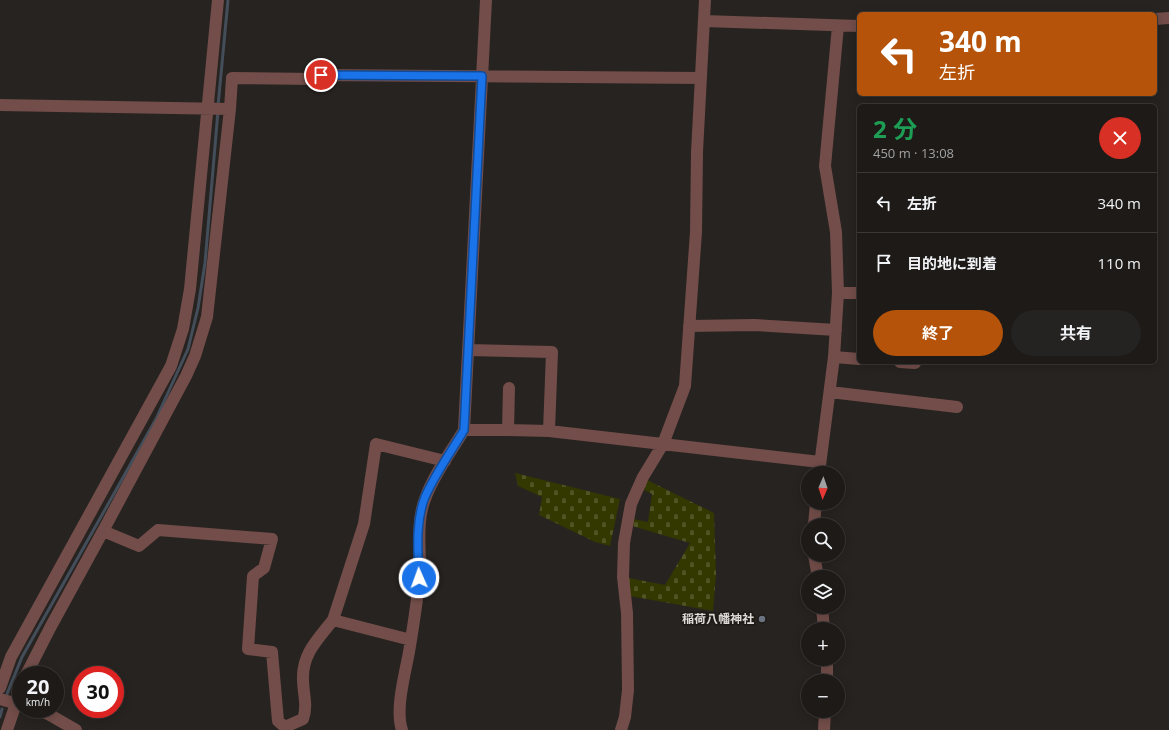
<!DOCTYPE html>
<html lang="ja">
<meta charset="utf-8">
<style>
:root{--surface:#1d1a18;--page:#252321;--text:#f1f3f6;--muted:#a0a1a2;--line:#3b3837;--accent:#b45309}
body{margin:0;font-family:"Open Sans","Noto Sans JP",sans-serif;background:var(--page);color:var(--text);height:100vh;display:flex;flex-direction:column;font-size:15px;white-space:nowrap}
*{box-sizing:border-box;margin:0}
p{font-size:13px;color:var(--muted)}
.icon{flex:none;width:22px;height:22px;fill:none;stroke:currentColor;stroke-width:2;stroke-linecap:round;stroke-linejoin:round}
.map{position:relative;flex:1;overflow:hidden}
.sheet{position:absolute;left:857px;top:104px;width:300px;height:260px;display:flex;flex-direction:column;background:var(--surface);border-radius:6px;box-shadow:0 2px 10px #0003,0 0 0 1px var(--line)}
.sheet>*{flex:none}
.hud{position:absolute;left:857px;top:12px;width:300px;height:84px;border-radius:6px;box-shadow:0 2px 10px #0003,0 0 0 1px var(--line);background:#b45309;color:#fff;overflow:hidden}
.needle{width:26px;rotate:182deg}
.controls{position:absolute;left:801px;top:466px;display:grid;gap:8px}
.controls a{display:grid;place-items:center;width:44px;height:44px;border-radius:50%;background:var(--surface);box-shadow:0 2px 10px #0003,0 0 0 1px var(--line);font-size:20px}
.speed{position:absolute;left:12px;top:666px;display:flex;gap:8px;font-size:20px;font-weight:700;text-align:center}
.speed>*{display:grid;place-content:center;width:52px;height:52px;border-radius:50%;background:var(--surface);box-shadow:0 2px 10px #0003,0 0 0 1px var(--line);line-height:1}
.speed small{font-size:10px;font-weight:400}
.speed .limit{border:6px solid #d22;background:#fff;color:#111}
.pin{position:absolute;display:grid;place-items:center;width:34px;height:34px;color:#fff;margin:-17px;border:2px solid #fff;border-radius:50%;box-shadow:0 1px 4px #0007}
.me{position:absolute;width:44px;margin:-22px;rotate:358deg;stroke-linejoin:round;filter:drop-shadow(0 0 3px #0008)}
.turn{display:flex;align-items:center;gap:14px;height:84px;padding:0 16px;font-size:18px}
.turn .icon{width:52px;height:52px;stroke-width:2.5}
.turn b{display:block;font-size:28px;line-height:34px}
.round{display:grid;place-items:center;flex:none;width:42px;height:42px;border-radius:21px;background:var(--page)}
.head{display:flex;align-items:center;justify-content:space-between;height:68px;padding:0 16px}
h1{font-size:24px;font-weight:700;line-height:30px;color:#1e9e55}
.button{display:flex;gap:8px;margin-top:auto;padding:8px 16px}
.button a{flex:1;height:46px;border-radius:24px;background:var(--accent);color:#fff;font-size:16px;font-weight:700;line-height:46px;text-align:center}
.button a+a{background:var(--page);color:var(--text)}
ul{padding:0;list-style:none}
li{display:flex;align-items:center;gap:12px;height:60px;padding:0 16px;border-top:1px solid var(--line)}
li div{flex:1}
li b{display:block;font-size:15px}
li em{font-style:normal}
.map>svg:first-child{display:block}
.cemetery{fill:url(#cemetery-stones)}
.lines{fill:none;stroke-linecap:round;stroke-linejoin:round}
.stream{stroke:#434e5a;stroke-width:3}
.minor{stroke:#724d49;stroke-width:12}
.route-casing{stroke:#114b97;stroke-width:10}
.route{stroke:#1a73e8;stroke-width:7}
.worship-dot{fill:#6b7280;stroke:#1e1a16;stroke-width:1.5}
.labels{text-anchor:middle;stroke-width:3.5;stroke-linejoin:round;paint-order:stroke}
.poi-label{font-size:12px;font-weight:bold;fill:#dddad8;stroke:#1e1a16;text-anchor:end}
</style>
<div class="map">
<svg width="1169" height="730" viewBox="0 0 1169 730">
<defs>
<pattern id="cemetery-stones" width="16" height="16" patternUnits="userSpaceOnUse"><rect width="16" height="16" fill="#333700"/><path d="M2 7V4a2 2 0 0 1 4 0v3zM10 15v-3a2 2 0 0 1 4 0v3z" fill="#505324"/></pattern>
</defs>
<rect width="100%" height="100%" fill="#272320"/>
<path class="cemetery" d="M515 473 620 499 610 546 595 542 539 515 542 497 518 486Z
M647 480 714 513 716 575 713 611 630 596 629 578 665 585 690 543 632 526 633 519 648 522 652 494 642 489Z"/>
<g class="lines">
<path class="stream" d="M218 106 228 0
M7 694 22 657 156 419 188 349 198 308 205 263 218 111
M0 717 2 709"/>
<path class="minor" d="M1155 19 1169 18
M704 21 859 26
M0 105 230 109 232 78 316 79 321 75 701 78
M838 293H859
M689 326 754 325 836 330
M468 350 552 352 549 431
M834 357 859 359
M900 362 915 363V362
M830 392 957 407
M464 430H508L549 431 820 462
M508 430 509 388
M819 473 834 357 838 293 836 232 825 166 838 26
M814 525 816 503
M103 531 186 376 195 356 207 317 230 109
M814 555 818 577
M822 607 824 629
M333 620 364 524 376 444 445 461
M26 675 50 628 103 531 139 546 158 530 272 539 264 568 253 576 248 649 272 652 278 721 285 727
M827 681V659
M0 688 11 657 171 366 183 329 190 289 218 0
M0 699 21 705
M37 709 50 715 76 730
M7 730 21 689
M285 730V727L303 719C308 705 303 694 303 679 302 654 318 639 333 620L411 640
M402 730C395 709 405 674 409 652 413 628 417 604 419 580 422 553 415 525 425 499 434 474 451 452 464 430L486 0
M621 730 625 717 628 690 627 613 623 577 624 543 631 504 643 477 663 444 685 386 696 232 697 152 705 0
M824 730 825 711"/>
</g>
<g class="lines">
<defs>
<path id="route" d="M321 75 482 76 464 430C451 452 435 474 425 497 415 522 418 552 419 578"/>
</defs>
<use href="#route" class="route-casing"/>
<use href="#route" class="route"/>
</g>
<circle class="worship-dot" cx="762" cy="619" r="4"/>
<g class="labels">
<g class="poi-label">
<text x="754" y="623">稲荷八幡神社</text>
</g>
</g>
</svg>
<div class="controls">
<a><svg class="needle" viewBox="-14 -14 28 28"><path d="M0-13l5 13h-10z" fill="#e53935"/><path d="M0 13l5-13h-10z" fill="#a0a1a2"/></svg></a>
<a><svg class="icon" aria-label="search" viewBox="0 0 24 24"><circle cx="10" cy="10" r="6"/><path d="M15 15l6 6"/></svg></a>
<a><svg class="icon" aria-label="layers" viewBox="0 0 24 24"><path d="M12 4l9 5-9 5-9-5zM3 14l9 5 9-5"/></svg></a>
<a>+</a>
<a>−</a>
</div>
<div class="speed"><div>20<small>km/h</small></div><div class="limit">30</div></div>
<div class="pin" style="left:321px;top:75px;background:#d93025"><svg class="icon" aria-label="arrive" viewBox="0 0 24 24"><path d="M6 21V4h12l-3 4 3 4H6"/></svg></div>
<svg class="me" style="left:419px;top:578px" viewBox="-20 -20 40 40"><circle r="17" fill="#1a73e8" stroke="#fff" stroke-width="3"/><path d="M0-11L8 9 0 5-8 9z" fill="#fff"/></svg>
<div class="hud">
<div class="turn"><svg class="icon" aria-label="left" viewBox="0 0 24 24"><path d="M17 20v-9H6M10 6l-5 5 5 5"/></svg><div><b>340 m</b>左折</div></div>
</div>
<section class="sheet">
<div class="head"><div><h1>2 分</h1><p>450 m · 13:08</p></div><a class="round" style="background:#d93025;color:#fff"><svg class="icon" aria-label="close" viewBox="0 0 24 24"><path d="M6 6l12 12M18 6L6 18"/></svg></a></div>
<ul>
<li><svg class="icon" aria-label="left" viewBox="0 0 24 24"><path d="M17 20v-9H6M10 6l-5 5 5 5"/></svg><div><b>左折</b></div><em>340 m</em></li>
<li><svg class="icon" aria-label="arrive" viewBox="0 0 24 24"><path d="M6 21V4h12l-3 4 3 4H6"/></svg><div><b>目的地に到着</b></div><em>110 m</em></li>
</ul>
<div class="button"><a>終了</a><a>共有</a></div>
</section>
</div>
